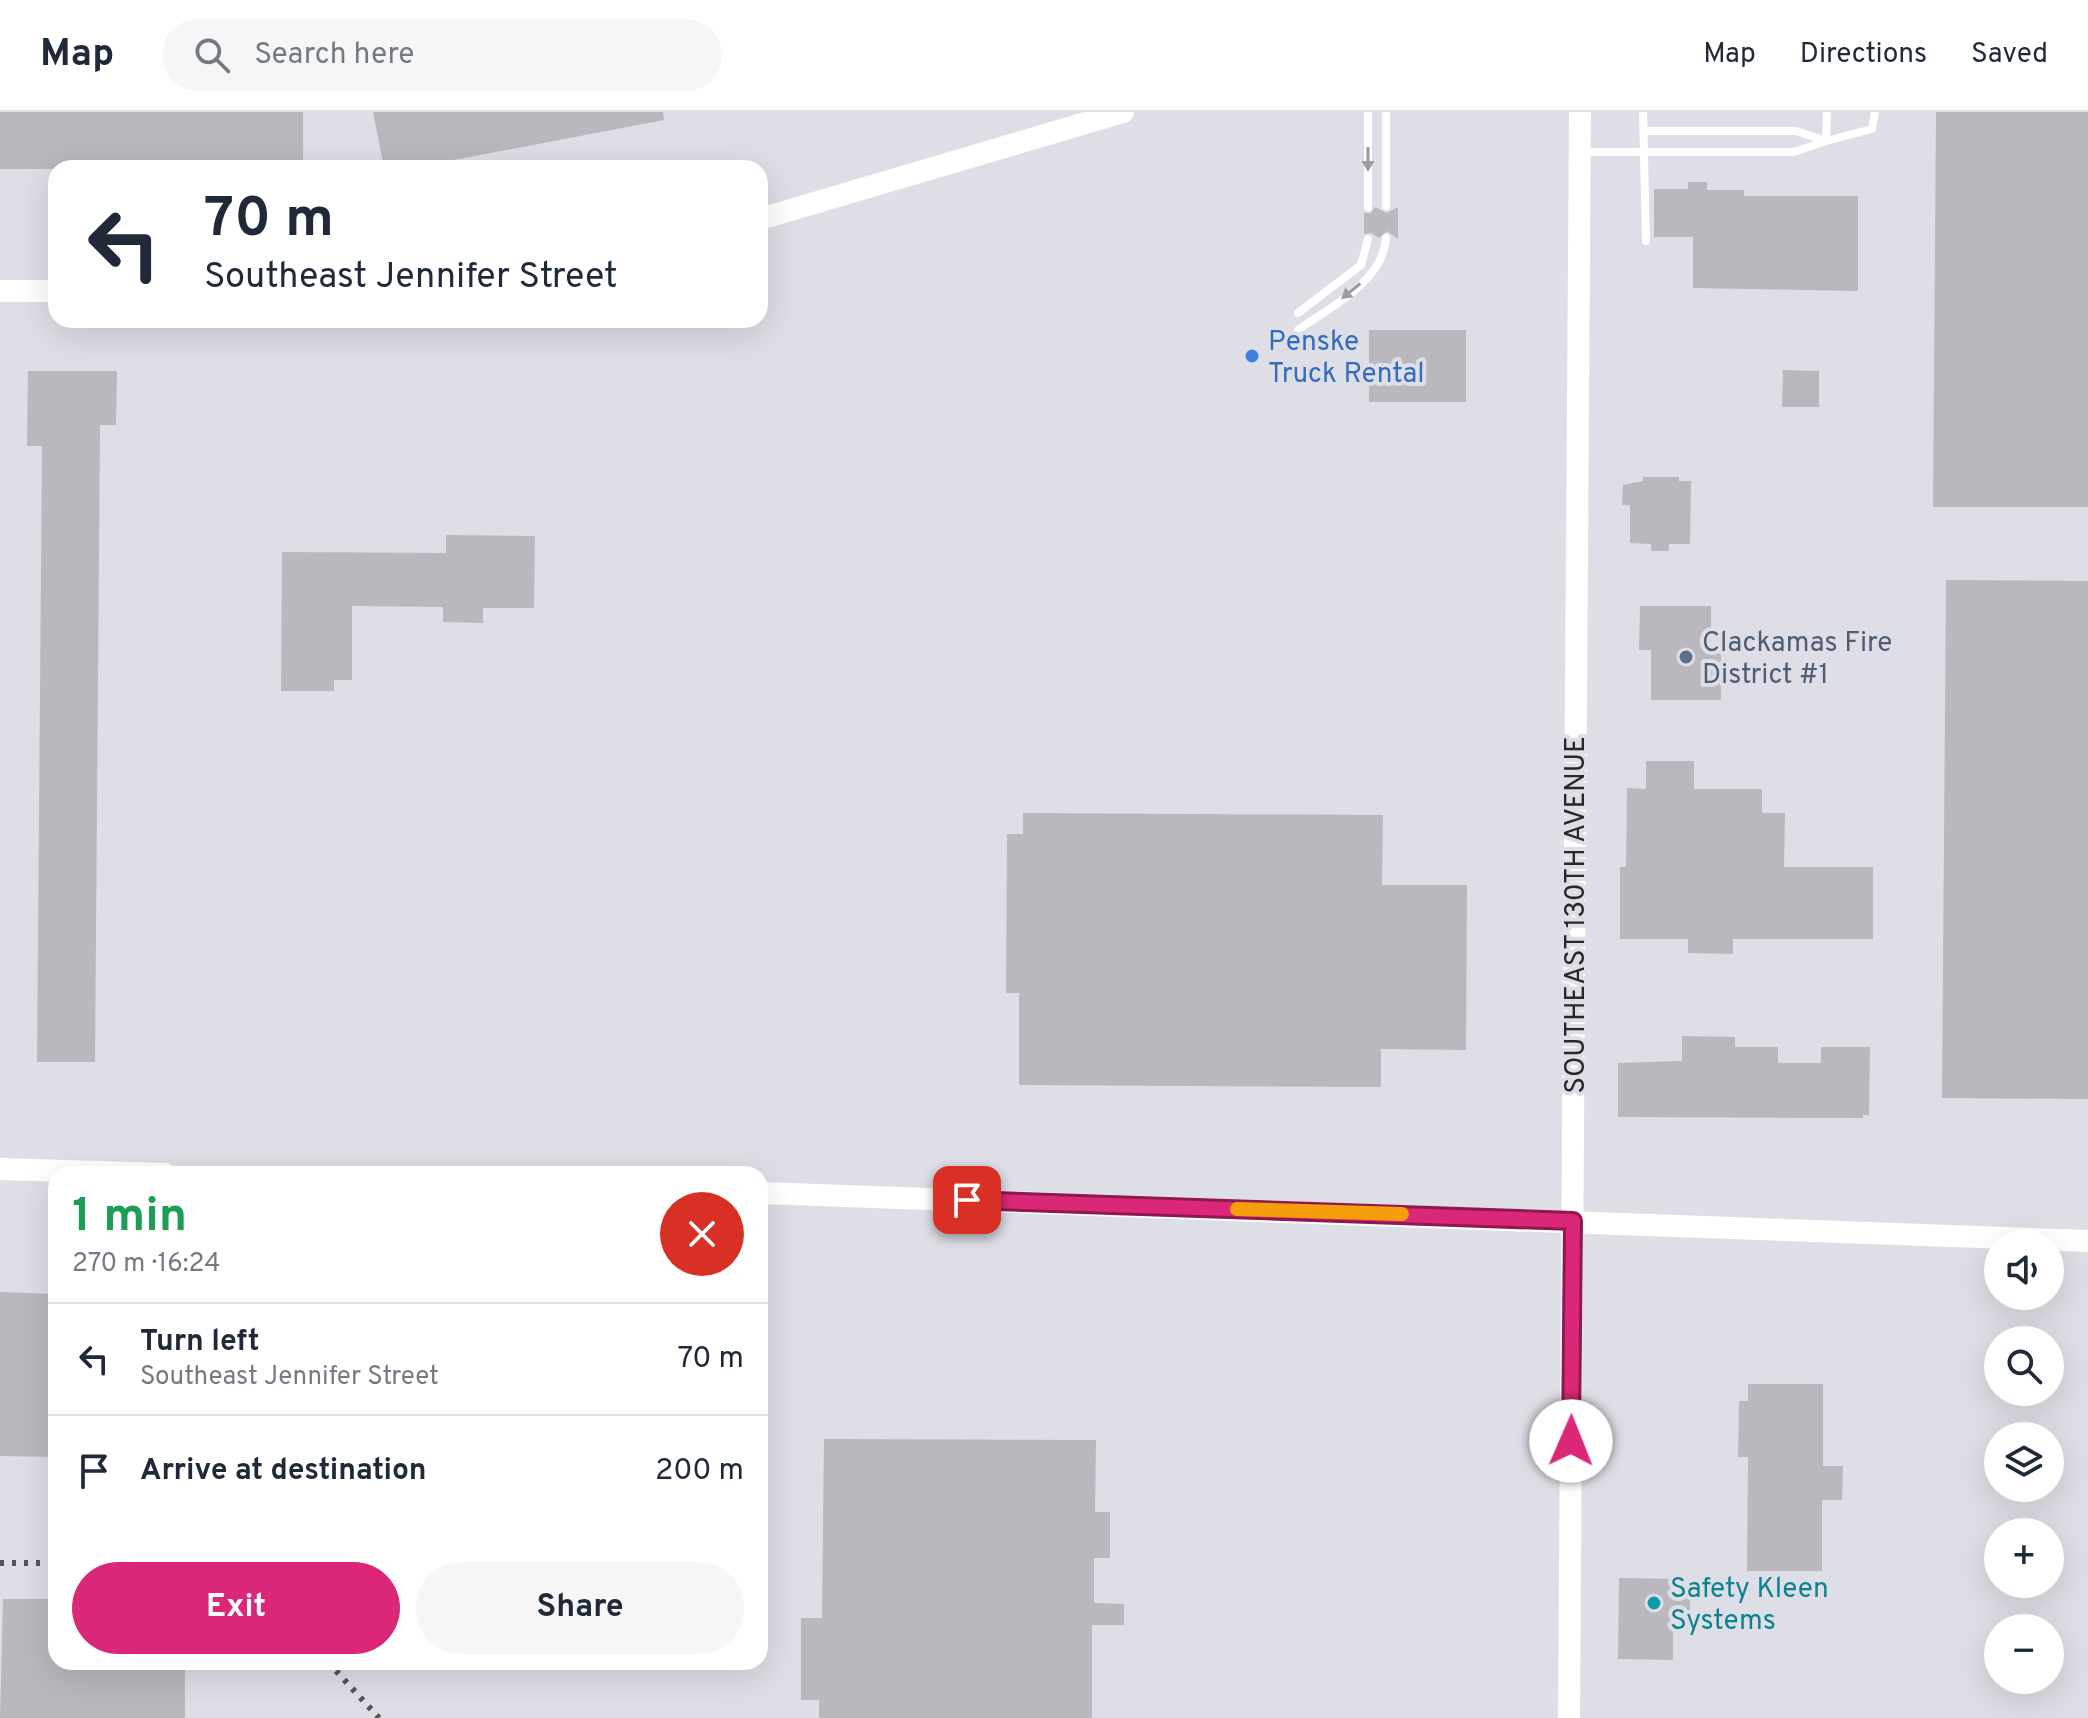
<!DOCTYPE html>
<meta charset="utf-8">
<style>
:root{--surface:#fff;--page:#f6f6f7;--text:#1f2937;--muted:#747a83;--line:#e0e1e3;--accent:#db2777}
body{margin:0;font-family:Overpass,sans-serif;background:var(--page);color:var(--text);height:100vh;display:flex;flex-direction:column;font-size:30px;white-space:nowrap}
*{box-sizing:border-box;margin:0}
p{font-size:26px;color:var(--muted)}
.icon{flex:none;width:44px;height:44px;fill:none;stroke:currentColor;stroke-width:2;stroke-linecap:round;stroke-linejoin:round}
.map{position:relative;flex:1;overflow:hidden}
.panel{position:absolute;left:48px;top:1054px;width:720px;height:504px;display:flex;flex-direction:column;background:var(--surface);border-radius:24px;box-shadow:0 8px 32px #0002}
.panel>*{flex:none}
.top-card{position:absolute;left:48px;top:48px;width:720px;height:168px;border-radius:24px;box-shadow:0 8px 32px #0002;background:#fff;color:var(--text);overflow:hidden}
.fabs{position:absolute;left:1984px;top:1118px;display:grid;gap:16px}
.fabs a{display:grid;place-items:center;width:80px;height:80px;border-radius:50%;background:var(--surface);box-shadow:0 8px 32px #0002;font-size:40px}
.pin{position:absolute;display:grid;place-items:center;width:68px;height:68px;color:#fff;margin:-34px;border-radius:16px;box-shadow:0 4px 12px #0006}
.me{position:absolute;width:88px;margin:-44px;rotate:1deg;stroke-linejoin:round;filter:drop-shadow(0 0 6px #0008)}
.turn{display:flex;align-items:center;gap:28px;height:168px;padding:0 24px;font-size:36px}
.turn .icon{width:104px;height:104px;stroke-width:2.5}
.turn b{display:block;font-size:56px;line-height:68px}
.round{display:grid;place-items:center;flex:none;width:84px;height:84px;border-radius:42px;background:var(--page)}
.head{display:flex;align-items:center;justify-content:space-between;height:136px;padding:0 24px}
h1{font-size:48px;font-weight:700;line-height:60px;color:#1e9e55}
.cta{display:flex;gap:16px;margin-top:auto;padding:16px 24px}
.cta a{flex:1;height:92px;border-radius:48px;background:var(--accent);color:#fff;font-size:32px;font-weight:700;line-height:92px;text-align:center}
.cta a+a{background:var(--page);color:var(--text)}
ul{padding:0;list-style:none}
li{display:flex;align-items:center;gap:24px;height:112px;padding:0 24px;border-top:2px solid var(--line)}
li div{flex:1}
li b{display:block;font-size:30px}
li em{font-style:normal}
header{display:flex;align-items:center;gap:48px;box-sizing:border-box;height:112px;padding:0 40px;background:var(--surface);border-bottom:2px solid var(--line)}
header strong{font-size:38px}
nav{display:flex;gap:44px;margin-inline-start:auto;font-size:28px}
.search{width:560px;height:72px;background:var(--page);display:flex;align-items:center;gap:20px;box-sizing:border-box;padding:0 28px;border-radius:44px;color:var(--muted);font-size:30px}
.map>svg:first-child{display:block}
.building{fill:#bab7be}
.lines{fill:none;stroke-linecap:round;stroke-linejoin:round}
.lane{stroke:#fff;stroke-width:8}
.secondary{stroke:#fff;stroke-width:22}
.rail{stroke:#545458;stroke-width:6;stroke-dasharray:4 8;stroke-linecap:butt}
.oneway{fill:#9e9ea0}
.route-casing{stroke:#8e194d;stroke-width:20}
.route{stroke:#db2777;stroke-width:14}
.slow{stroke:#f59e0b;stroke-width:14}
.shop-dot{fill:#3f7fe0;stroke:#dedee6;stroke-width:3}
.service-dot{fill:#5c6f8a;stroke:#dedee6;stroke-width:3}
.culture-dot{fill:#0f9aa8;stroke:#dedee6;stroke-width:3}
.labels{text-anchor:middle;stroke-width:8;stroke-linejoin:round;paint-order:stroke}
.shop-label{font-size:28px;fill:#366cbe;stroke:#dedee6;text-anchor:start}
.service-label{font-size:28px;fill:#4e5e75;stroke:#dedee6;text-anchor:start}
.street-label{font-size:28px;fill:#28282b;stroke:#dedee6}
.culture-label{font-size:28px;fill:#0d838f;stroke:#dedee6;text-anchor:start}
</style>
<header>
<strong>Map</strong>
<div class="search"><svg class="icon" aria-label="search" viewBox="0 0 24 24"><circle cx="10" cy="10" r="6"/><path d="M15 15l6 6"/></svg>Search here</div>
<nav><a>Map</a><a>Directions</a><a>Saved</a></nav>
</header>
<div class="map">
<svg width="2088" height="1606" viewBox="0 0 2088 1606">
<rect width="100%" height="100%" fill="#dedee6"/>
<path class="building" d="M0 0H303V56L0 57Z
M373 0H663L664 8 412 56H384Z
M1936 0H2088V395H1933Z
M1688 70H1707V78H1744V84H1858V179L1693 176V125H1654V77H1688Z
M1375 95 1387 101 1398 95V127L1387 119 1379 126 1371 121 1364 122V101H1371Z
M1369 218H1466V290H1369Z
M1783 258 1819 259V295H1782Z
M28 259H117L116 313H100L95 950H37L42 334H27Z
M1643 365H1679V369H1691L1690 432H1669V439H1651V432L1630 431V393H1622L1623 373 1643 369Z
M446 423 535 424 534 496H483V511L443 510V495L352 494V568H334V579H281L282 440 446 441Z
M1946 468 2088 469V987L1942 986Z
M1640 494H1711V538H1721V588H1651V538H1639Z
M1646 649H1694V677H1762V701H1785L1784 755H1873V827H1733V842L1688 841V827H1620V755H1626L1627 676 1646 677Z
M1023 701 1383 703 1382 773H1467L1466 938 1381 937V975L1019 973V881H1006L1007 722H1023Z
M1682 924 1735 925V935H1778V951H1821V935H1870L1869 1003H1863V1006L1618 1005V951L1682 949Z
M0 1180 56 1182V1345L0 1344Z
M1748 1272H1823V1354H1843L1842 1388H1822V1459H1747L1748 1345H1738L1739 1289H1748Z
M824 1327 1096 1328 1095 1400H1110V1446H1094V1491L1124 1492V1513H1092V1606H819V1588H801V1506H822Z
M1619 1466 1690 1467V1515H1673V1548L1618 1547Z
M3 1487H56V1550H185V1606H0Z"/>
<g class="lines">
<path class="lane" d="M1368 0V95
M1386 0V94
M1643 0 1646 129
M1644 19H1796L1826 29 1872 17 1875 0
M1582 40H1794L1826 29 1827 0
M1298 201 1361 153 1368 127
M1298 218C1330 195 1383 170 1386 126"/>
<path class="secondary" d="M760 107 1123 0
M0 179H56
M0 1057 165 1062
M760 1081 2088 1129
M1569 1606 1580 0"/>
<path class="rail" d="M0 1451H56
M328 1550 379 1606"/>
</g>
<defs><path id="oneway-solid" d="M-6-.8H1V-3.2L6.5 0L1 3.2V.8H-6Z" transform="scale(2)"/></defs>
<g class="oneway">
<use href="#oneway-solid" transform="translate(1368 47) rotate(90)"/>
<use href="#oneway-solid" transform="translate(1351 179) rotate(141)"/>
</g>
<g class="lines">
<defs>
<path id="route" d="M967 1088 1573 1109 1571 1329"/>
</defs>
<use href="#route" class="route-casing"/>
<use href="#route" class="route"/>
<path class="slow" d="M1237 1097 1402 1102"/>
</g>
<circle class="shop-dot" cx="1252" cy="244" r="8"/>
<circle class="service-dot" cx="1686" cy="545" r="8"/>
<circle class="culture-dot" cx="1654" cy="1491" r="8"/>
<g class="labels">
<g class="shop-label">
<text x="1268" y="238">Penske<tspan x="1268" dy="32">Truck Rental</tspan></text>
</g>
<g class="service-label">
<text x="1702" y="539">Clackamas Fire<tspan x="1702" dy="32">District #1</tspan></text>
</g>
<g class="street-label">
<text transform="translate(1574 803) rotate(-90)" y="10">SOUTHEAST 130TH AVENUE</text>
</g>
<g class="culture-label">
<text x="1670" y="1485">Safety Kleen<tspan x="1670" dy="32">Systems</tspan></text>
</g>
</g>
</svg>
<div class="fabs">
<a><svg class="icon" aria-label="sound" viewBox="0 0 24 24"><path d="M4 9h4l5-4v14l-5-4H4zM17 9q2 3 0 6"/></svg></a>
<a><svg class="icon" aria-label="search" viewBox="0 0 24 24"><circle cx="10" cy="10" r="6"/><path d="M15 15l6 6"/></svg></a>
<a><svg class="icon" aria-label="layers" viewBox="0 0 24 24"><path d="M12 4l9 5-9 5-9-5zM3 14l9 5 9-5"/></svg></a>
<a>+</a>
<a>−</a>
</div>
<div class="pin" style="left:967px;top:1088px;background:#d93025"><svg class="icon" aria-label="arrive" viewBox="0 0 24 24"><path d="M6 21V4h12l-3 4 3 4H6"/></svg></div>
<svg class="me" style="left:1571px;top:1329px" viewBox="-20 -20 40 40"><circle r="19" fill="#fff"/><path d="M0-13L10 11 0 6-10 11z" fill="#db2777"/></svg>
<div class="top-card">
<div class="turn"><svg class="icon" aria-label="left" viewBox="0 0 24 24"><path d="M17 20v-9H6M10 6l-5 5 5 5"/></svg><div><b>70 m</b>Southeast Jennifer Street</div></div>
</div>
<section class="panel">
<div class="head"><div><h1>1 min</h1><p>270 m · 16:24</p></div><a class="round" style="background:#d93025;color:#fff"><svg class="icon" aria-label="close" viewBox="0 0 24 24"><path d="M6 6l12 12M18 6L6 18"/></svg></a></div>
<ul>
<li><svg class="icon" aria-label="left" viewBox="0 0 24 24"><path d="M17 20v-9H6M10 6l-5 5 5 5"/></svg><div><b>Turn left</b><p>Southeast Jennifer Street</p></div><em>70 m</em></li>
<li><svg class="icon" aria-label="arrive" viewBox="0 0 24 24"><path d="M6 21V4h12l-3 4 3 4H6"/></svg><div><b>Arrive at destination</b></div><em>200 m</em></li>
</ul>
<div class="cta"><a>Exit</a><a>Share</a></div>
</section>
</div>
